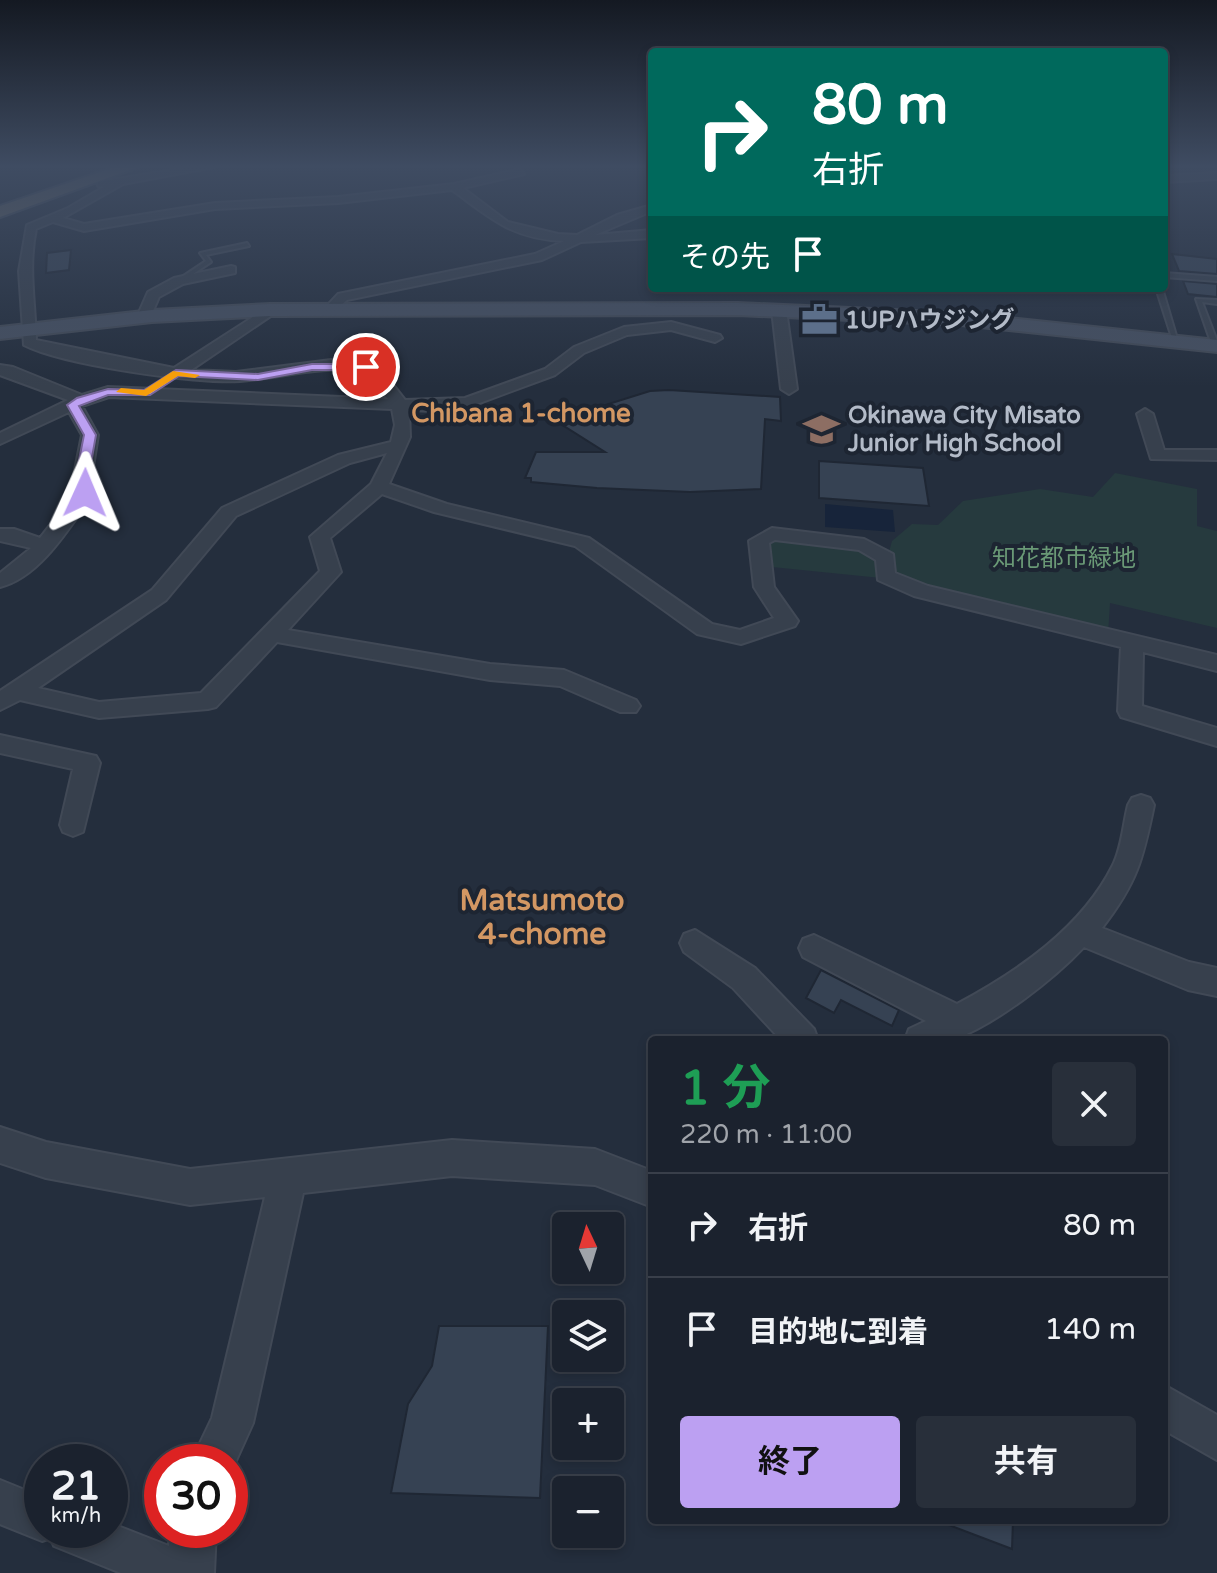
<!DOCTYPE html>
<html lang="ja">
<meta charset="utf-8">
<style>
:root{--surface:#1b222e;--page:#282f3a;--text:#f1f3f6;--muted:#a0a4aa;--line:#393f4a;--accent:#bca0f2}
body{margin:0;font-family:"Varela Round","Noto Sans JP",sans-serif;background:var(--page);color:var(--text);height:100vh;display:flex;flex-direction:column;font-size:30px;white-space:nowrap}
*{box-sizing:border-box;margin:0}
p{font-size:26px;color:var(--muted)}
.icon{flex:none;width:44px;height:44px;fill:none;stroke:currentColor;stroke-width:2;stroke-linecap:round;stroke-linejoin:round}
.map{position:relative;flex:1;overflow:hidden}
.side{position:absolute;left:648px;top:1036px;width:520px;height:488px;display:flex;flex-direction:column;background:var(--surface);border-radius:8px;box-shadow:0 4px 12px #0003,0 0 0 2px var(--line)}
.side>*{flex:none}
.guide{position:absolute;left:648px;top:48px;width:520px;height:244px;border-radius:8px;box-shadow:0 4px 12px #0003,0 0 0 2px var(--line);background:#00695c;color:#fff;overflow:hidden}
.needle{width:52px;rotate:356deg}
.controls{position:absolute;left:552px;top:1212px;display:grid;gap:16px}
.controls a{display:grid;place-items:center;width:72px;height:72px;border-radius:8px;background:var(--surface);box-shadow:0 4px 12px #0003,0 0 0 2px var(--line);font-size:40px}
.speed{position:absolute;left:24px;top:1444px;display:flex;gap:16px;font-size:40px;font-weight:700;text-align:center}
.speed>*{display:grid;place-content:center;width:104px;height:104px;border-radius:50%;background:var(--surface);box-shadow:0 4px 12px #0003,0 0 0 2px var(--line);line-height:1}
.speed small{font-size:20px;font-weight:400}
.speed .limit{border:12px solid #d22;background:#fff;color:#111}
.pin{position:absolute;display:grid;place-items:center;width:68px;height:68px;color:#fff;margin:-34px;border:4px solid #fff;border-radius:50%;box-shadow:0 2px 8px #0007}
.me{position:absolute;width:88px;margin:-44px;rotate:1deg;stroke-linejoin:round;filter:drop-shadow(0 0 6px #0008)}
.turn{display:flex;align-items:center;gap:28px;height:168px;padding:0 32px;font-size:36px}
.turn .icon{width:104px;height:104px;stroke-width:2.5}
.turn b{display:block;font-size:56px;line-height:68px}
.then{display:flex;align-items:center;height:76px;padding:0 32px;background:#0003;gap:16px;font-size:30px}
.round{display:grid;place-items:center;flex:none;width:84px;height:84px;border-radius:8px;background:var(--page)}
.head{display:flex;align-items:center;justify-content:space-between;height:136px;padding:0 32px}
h1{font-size:48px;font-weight:700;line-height:60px;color:#1e9e55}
.action{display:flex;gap:16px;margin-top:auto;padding:16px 32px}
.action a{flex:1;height:92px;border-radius:8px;background:var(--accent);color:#111;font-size:32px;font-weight:700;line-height:92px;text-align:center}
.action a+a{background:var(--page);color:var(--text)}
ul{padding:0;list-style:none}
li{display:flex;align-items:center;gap:24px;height:104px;padding:0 32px;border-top:2px solid var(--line)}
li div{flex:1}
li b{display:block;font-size:30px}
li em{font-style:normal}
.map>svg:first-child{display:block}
.green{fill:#263a3e}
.water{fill:#17243a}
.building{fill:#364253;stroke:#1f2734;stroke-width:2}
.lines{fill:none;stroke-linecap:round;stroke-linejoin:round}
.service-casing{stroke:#414956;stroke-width:4}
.minor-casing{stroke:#414956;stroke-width:4}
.secondary-casing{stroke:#414956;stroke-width:4}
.trunk-casing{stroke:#434b58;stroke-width:4}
.service{fill:#37404d;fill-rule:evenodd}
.minor{fill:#37404d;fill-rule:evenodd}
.secondary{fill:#454f60;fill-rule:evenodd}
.trunk{fill:#646461;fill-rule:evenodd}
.route{fill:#bca0f2;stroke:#7a689d;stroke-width:2}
.slow{fill:#f59e0b}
.labels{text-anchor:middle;stroke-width:8;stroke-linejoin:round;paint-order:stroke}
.far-poi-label{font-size:24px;font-weight:bold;fill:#b3bbc8;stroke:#1d2532;text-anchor:start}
.far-park-label{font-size:24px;fill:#6a9976;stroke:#1d2532}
.far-neighbourhood-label{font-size:26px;font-weight:bold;fill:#d39763;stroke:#1d2532}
.neighbourhood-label{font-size:30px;font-weight:bold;fill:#d39763;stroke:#1d2532}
</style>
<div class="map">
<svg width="1217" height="1573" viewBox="0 0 1217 1573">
<rect width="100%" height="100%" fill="#242e3d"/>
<path class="green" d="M1115 473 1197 489V526L1217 531V628L1110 603 1108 635 891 579 762 566 772 534 864 545 887 559 892 541 912 524 938 525 963 501 1040 489 1093 497Z"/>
<path class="water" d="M825 504 893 510 895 532 825 527Z"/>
<path class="building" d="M71 250 69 270 46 273 47 253Z
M1172 254 1217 259V274L1179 271Z
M1183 281 1217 284V297L1188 294Z
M669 390 780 397 781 421 765 419 761 489 690 492 597 488 531 482V478H525L536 452H605L564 426 576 420 570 416 650 391Z
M819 461 923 468 929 506 819 498Z
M821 970 899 1010 892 1026 841 1000 834 1013 806 998Z
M439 1326H548L540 1498 391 1493 408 1404 432 1366Z
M941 1520H1013L1012 1549 941 1522Z"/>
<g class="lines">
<defs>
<path id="service" d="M247 243 249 246 206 255 211 262 181 282 176 281 206 261 200 253Z
M1164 273 1217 277V281L1164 277Z
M1156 288H1162L1178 342 1173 341Z
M1196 299 1217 300V304L1202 302 1217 341V347L1212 345Z"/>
<path id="minor" d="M192 167H214L123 184 63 218 84 224 215 203 338 197 454 184 520 169 524 174 463 188 508 222 558 234 577 235 617 215 652 205V211L595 235 652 230V238L581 242 542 260 347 300 331 313 324 309 338 294 535 254 564 241C512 239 492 219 452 190L338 203 215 209 84 231 53 222 36 229C28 266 35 302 36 340L174 368 270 306 277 310 275 313 191 370 236 372 331 360 365 362 383 372 405 400 465 398 545 369 574 347 624 327 671 322 720 335 722 338 715 342 671 330 627 335 584 353 555 375 474 405 435 411 409 410 410 437 389 484 447 504 589 538 712 624 740 630 774 618 754 587 749 541 772 528 864 539 893 554 895 573 928 586 1217 655V671L1143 652 1142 706 1217 728V746L1121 717 1118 711 1121 647 914 596 878 580 876 560 859 550 775 540 769 543 774 587 798 621 795 626 741 644 697 634 575 546 434 512 382 494 330 538 341 572 288 630 490 664 564 670 636 700 640 706 636 712H620L560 686 490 680 277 642 216 707 208 709 99 718 20 700 0 710V691L152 590 222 508 338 455 391 442 395 425 392 409 109 397 82 406 98 435 91 480 94 493C71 525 41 577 0 587V573L31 548 0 541V529H14L40 538 76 492 73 480 82 435 69 412 0 444V433L68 400 0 375V365L13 367 82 395 108 387 388 399 362 371C321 365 281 378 240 381 196 384 63 365 24 345L19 271 27 225 68 208 104 187 98 186V182ZM387 453 371 484 310 537 320 571 201 693 99 702 38 688 166 600 236 516 350 463Z
M1217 173V179L1164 182V176Z
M231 266 235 267V273L183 284 159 297 149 320 137 317 148 292 174 278Z
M779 306 786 310 797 389 789 394 781 389 772 310Z
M1145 409 1153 414 1164 450H1217V460L1151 459 1137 414Z
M0 735 96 756 100 763 83 832 73 836 63 832 60 825 73 769 0 753Z
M1141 795 1150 798 1154 805C1143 859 1137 883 1102 928L1189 962 1217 968V996L1188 990 1084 947C1053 980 997 1023 955 1039 941 1044 920 1040 905 1040L909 1029 926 1021 803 957 799 948 803 939 814 935 957 1004C1017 972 1082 928 1113 865 1122 847 1123 825 1128 805L1132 798Z
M695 930 755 968 814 1029 818 1040H781L733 988 684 952 680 943 684 934Z
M0 1127 46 1142 190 1169 452 1140 595 1149 652 1171V1207L595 1185 452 1176 303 1193 253 1423 230 1474V1462H191L212 1418 265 1197 190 1205 46 1178 0 1163Z
M1164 1385 1217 1415V1460L1164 1430Z
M0 1480 42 1497V1530H110V1523L169 1546 170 1530H216L214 1573H121L54 1546 51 1538 42 1541 0 1524Z"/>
<path id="secondary" d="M738 303 961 313 1217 340V352L961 325 738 315 270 316 152 322 0 339V327L152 310 270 304Z"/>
<path id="trunk" d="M115 167H138L0 217V206Z"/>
</defs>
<use href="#service" class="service-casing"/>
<use href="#minor" class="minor-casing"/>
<use href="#secondary" class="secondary-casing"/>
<use href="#trunk" class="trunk-casing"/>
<use href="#service" class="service"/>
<use href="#minor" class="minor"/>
<use href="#secondary" class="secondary"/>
<use href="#trunk" class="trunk"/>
</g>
<linearGradient id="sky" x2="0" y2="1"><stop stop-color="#141922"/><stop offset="0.43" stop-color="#3f4c62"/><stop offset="1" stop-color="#3f4c62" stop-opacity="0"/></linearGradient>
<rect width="1217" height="387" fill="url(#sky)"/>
<path class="route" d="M312 364H366L371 367 366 370H312L258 380 179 376 150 395H108L79 406 96 435 88 480 92 493 85 497 79 493 75 480 84 435 67 405 77 398 108 389 144 390 176 370 258 374Z"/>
<path class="slow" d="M173 371 200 375 195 378 178 376 146 396 116 392 121 388 144 390Z"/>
<defs>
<symbol id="office-bare" viewBox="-9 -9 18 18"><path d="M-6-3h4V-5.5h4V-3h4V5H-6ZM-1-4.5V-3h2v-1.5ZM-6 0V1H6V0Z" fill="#5c6f8a" stroke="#1d2532" stroke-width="2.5" paint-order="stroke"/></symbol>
<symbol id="school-bare" viewBox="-9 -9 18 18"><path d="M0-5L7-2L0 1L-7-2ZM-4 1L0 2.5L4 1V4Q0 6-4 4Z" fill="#8d6e63" stroke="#1d2532" stroke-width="2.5" paint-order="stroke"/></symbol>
</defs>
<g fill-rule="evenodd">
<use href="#office-bare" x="794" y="294" width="51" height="51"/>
<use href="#school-bare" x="796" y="404" width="51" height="51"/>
</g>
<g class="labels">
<g class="far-poi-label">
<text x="845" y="328">1UPハウジング</text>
<text x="848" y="423">Okinawa City Misato<tspan x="848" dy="28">Junior High School</tspan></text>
</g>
<g class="far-park-label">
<text x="1064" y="566">知花都市緑地</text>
</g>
<g class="far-neighbourhood-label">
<text x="521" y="422">Chibana 1-chome</text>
</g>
<g class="neighbourhood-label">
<text x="542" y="910">Matsumoto<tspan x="542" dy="34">4-chome</tspan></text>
</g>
</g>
</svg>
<div class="controls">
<a><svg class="needle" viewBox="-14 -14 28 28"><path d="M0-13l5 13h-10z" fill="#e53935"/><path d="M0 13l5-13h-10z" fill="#a0a4aa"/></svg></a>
<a><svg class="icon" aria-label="layers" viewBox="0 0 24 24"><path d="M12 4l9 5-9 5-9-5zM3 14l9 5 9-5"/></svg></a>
<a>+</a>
<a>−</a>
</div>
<div class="speed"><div>21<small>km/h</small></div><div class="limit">30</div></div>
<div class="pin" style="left:366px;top:367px;background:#d93025"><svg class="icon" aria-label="arrive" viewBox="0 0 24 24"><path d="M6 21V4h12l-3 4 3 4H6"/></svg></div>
<svg class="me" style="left:85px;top:493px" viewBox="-20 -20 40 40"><path d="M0-17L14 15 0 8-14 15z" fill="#bca0f2" stroke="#fff" stroke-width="4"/></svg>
<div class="guide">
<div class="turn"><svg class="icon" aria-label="right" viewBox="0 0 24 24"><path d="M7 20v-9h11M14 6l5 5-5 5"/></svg><div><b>80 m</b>右折</div></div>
<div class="then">その先<svg class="icon" aria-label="arrive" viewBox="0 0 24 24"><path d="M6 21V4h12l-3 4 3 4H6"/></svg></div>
</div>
<section class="side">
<div class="head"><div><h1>1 分</h1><p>220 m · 11:00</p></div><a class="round"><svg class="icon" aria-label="close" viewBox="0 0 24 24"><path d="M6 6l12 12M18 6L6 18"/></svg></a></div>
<ul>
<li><svg class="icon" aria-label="right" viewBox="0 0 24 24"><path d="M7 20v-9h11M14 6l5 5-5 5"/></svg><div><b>右折</b></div><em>80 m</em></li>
<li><svg class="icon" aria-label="arrive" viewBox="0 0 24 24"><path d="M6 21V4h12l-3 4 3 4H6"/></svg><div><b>目的地に到着</b></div><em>140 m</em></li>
</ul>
<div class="action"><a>終了</a><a>共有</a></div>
</section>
</div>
